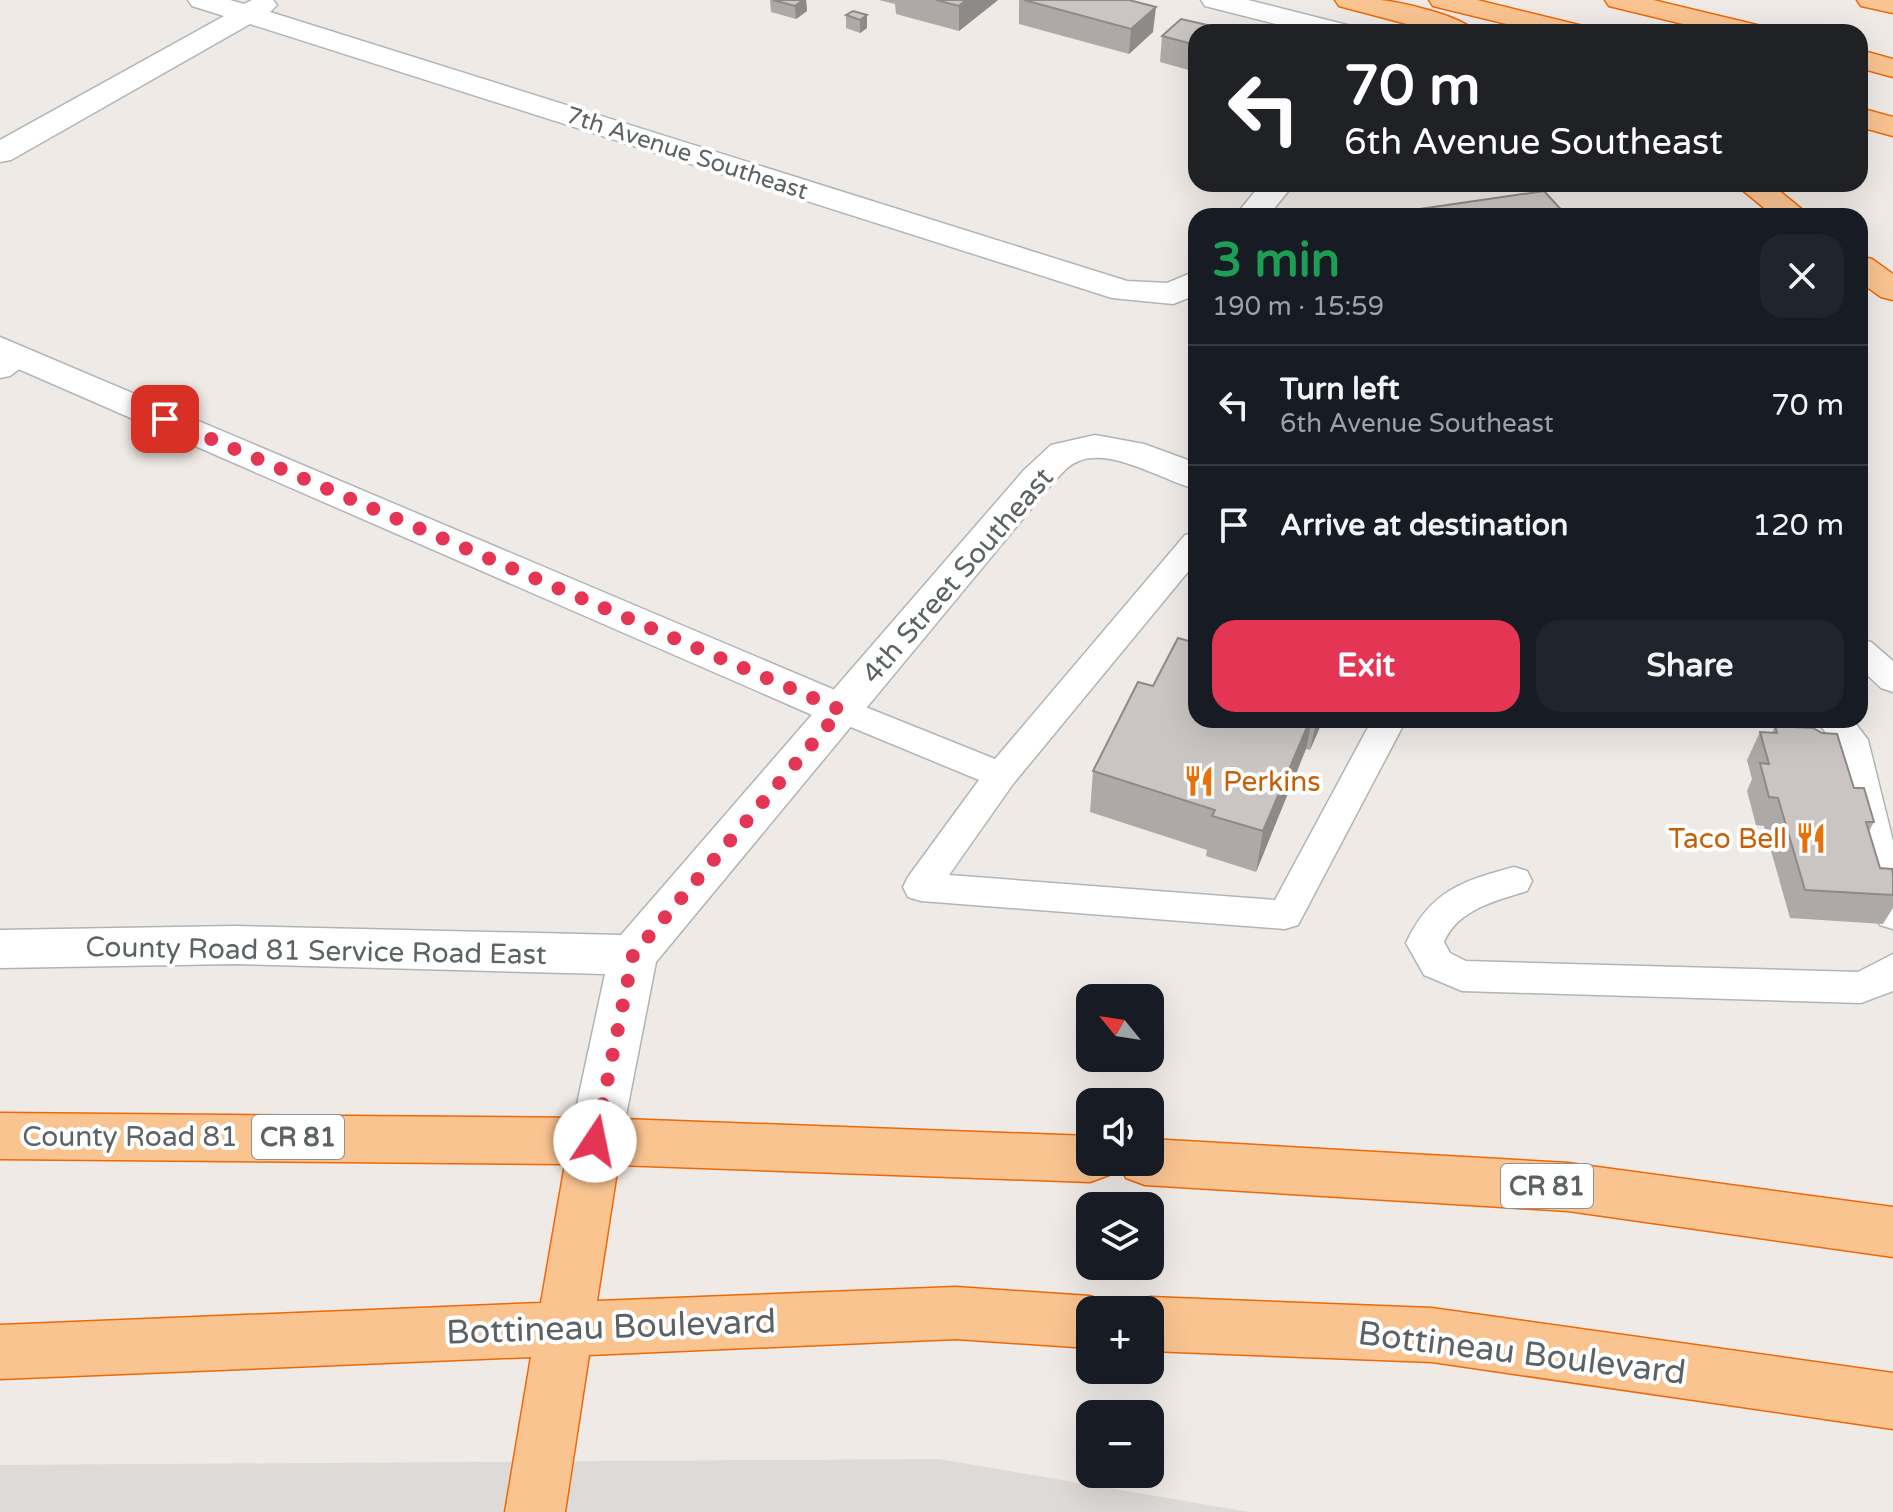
<!DOCTYPE html>
<meta charset="utf-8">
<style>
:root{--surface:#171b24;--page:#20242c;--text:#f1f3f6;--muted:#9ea1a6;--line:#363941;--accent:#e43555}
body{margin:0;font-family:"Varela Round",sans-serif;background:var(--page);color:var(--text);height:100vh;display:flex;flex-direction:column;font-size:30px;white-space:nowrap}
*{box-sizing:border-box;margin:0}
p{font-size:26px;color:var(--muted)}
.icon{flex:none;width:44px;height:44px;fill:none;stroke:currentColor;stroke-width:2;stroke-linecap:round;stroke-linejoin:round}
.map{position:relative;flex:1;overflow:hidden}
.details{position:absolute;left:1188px;top:208px;width:680px;height:520px;display:flex;flex-direction:column;background:var(--surface);border-radius:24px;box-shadow:0 8px 32px #0002}
.details>*{flex:none}
.top-card{position:absolute;left:1188px;top:24px;width:680px;height:168px;border-radius:24px;box-shadow:0 8px 32px #0002;background:#202124;color:#fff;overflow:hidden}
.needle{width:52px;rotate:300deg}
.buttons{position:absolute;left:1076px;top:984px;display:grid;gap:16px}
.buttons a{display:grid;place-items:center;width:88px;height:88px;border-radius:16px;background:var(--surface);box-shadow:0 8px 32px #0002;font-size:40px}
.pin{position:absolute;display:grid;place-items:center;width:68px;height:68px;color:#fff;margin:-34px;border-radius:16px;box-shadow:0 4px 12px #0006}
.me{position:absolute;width:88px;margin:-44px;rotate:11deg;stroke-linejoin:round;filter:drop-shadow(0 0 6px #0008)}
.turn{display:flex;align-items:center;gap:28px;height:168px;padding:0 24px;font-size:36px}
.turn .icon{width:104px;height:104px;stroke-width:2.5}
.turn b{display:block;font-size:56px;line-height:68px}
.round{display:grid;place-items:center;flex:none;width:84px;height:84px;border-radius:24px;background:var(--page)}
.summary{display:flex;align-items:center;justify-content:space-between;height:136px;padding:0 24px}
h1{font-size:48px;font-weight:700;line-height:60px;color:#1e9e55}
.action{display:flex;gap:16px;margin-top:auto;padding:16px 24px}
.action a{flex:1;height:92px;border-radius:24px;background:var(--accent);color:#fff;font-size:32px;font-weight:700;line-height:92px;text-align:center}
.action a+a{background:var(--page);color:var(--text)}
ul{padding:0;list-style:none}
li{display:flex;align-items:center;gap:24px;height:120px;padding:0 24px;border-top:2px solid var(--line)}
li div{flex:1}
li b{display:block;font-size:30px}
li em{font-style:normal}
.map>svg:first-child{display:block}
.industrial{fill:#dddad7}
.lines{fill:none;stroke-linecap:round;stroke-linejoin:round}
.lane-casing{stroke:#b0b5b7;stroke-width:3}
.street-casing{stroke:#b0b5b7;stroke-width:3}
.secondary-casing{stroke:#afb4b7;stroke-width:3}
.highway-casing{stroke:#ed6907;stroke-width:3}
.lane{fill:#fff;fill-rule:evenodd}
.street{fill:#fff;fill-rule:evenodd}
.secondary{fill:#fff;fill-rule:evenodd}
.highway{fill:#fac491;fill-rule:evenodd}
.wall{fill:#aea9a7}
.shaded-wall{fill:#8d8a88}
.building{fill:#cac5c2;stroke:#8d8a88;stroke-width:2}
.route{stroke:#e43555;stroke-width:14;stroke-dasharray:0 25.2}
.labels{text-anchor:middle;stroke-width:8;stroke-linejoin:round;paint-order:stroke}
.far-street-label{font-size:24px;fill:#5d6365;stroke:#fff}
.shield{fill:#fff;stroke:#8e9293;stroke-width:2}
.shield-label{font-size:26px;font-weight:bold;fill:#5d6365}
.street-label{font-size:28px;fill:#5d6365;stroke:#fff}
.food-label{font-size:28px;fill:#c56008;stroke:#fff;text-anchor:start}
.near-street-label{font-size:34px;fill:#5d6365;stroke:#fff}
</style>
<div class="map">
<svg width="1893" height="1512" viewBox="0 0 1893 1512">
<rect width="100%" height="100%" fill="#efeae5"/>
<path class="industrial" d="M939 1459 1249 1512H0V1465Z"/>
<g class="lines">
<defs>
<path id="lane" d="M21 349 31 351 35 357 10 376 0 378V358Z
M1196 532V562L1013 784 949 875 1275 900 1372 720H1406L1298 925 1285 929 921 901 908 897 903 887 908 877 979 780 829 718 824 710 829 702 841 698 853 702 995 759 1185 535Z
M1860 639 1871 642 1893 661V692L1881 688 1860 668Z
M1816 720H1853L1868 740 1893 841V929L1880 925 1875 915 1835 744Z
M1514 867 1527 871 1532 881 1527 891C1496 901 1458 909 1444 942L1450 953 1466 961 1858 972 1893 954V991L1861 1003 1462 991 1424 975 1406 943C1430 891 1462 881 1514 867Z"/>
<path id="street" d="M188 0H230L244 4 252 0H273L277 5 270 12 1127 281 1167 283 1196 271V295L1173 304 1112 298 250 24 11 160 0 162V140L224 16 192 6Z
M1201 0H1248L1351 26 1355 32H1308L1205 6Z
M1261 184H1294L1268 216H1235Z
M0 337 856 699 862 710 856 721 841 725 826 721 0 361Z"/>
<path id="secondary" d="M1095 435 1144 444 1196 463V489C1164 481 1111 447 1079 461 1067 465 1059 477 1050 486L656 962 621 1141 614 1157 595 1164 576 1157 569 1141 605 974 235 964 0 968V930L235 926 621 935 1024 470 1051 445Z"/>
<path id="highway" d="M1335 0C1350 0 1365 0 1380 0 1400 2 1464 16 1475 32H1437L1339 6Z
M1429 0H1477L1583 26 1587 32H1539L1433 6Z
M1605 0H1653L1761 26 1765 32H1716L1609 6Z
M1857 0H1893V13L1861 6Z
M1860 50 1893 59V77L1860 68Z
M1860 108 1893 117V136L1860 127Z
M1735 184H1771L1810 216H1774Z
M1860 256 1872 259 1893 274V300L1881 297 1860 282Z
M0 1113 595 1118 1090 1136V1162H1115L1109 1175 1090 1182 618 1165 597 1301 956 1287 1090 1296 1110 1303 1113 1310H1090V1348L956 1339 589 1355 565 1512H505L531 1357 0 1379V1325L541 1303 565 1164 0 1159Z
M1150 1139 1568 1163 1893 1207V1257L1568 1211 1145 1185 1126 1178 1119 1162H1150Z
M1150 1297 1432 1308 1893 1373V1429L1432 1362 1150 1351V1310H1128L1130 1305Z"/>
</defs>
<use href="#lane" class="lane-casing"/>
<use href="#street" class="street-casing"/>
<use href="#secondary" class="secondary-casing"/>
<use href="#highway" class="highway-casing"/>
<use href="#lane" class="lane"/>
<use href="#street" class="street"/>
<use href="#secondary" class="secondary"/>
<use href="#highway" class="highway"/>
</g>
<path class="wall" d="M770 0H806L807 11 796 19 771 12Z
M879 0H998L959 31 896 14 895 4Z
M1019 0H1129L1153 32 1129 54 1019 24Z
M846 15H867V28L860 33 846 28Z
M1196 32V72L1160 62 1162 36Z
M1196 720H1323L1310 750 1306 749 1256 872 1206 856 1207 850 1090 812 1093 771Z
M1775 726 1854 788 1874 822 1869 831 1880 868 1893 874V908L1883 924 1790 918 1764 826 1756 825 1747 791 1752 779 1747 760 1760 732 1772 733Z"/>
<path class="shaded-wall" d="M803 0H806L807 11 796 19 795 6Z
M966 0H998L959 31V6Z
M1156 7 1153 32 1129 54 1131 29Z
M867 15V28L860 33V20Z
M1310 720H1312L1306 749 1256 872 1263 831Z
M1317 720H1323L1310 750Z"/>
<path class="building" d="M773 0H803L795 6Z
M936 0H966L959 6Z
M1024 0H1129L1156 7 1131 29Z
M853 11 867 15 860 20 846 15Z
M1181 19 1238 32H1196V45L1162 36Z
M1544 191 1567 216H1402L1399 212Z
M1178 638 1196 643V720H1310L1263 831 1212 816 1215 810 1093 771 1138 682 1153 686Z
M1775 726 1813 728 1822 733 1837 734 1854 788H1864L1874 822H1866L1880 868 1892 869 1893 874V895L1805 890 1778 798 1769 797 1760 763 1769 764 1760 732 1777 733Z"/>
<g class="lines">
<path class="route" d="M165 419 841 710 633 955 595 1141"/>
</g>
<defs>
<symbol id="restaurant-bare" viewBox="-9 -9 18 18"><path d="M-5-6h1v4h1v-4h1v4h1v-4h1v5L-1.5 .5V6h-2V.5L-5-1ZM5-6V6H3V1.5H1.5Q1.5-4 5-6Z" fill="#e8710a" stroke="#fff" stroke-width="2.5" paint-order="stroke"/></symbol>
</defs>
<g fill-rule="evenodd">
<use href="#restaurant-bare" x="1177" y="759" width="44" height="44"/>
<use href="#restaurant-bare" x="1789" y="816" width="44" height="44"/>
</g>
<g class="labels">
<g class="far-street-label">
<text transform="translate(687 153) rotate(18)" y="8">7th Avenue Southeast</text>
</g>
<g class="shield">
<rect x="252" y="1115" width="92" height="44" rx="6"/>
<rect x="1501" y="1164" width="92" height="44" rx="6"/>
</g>
<g class="shield-label">
<text x="298" y="1146">CR 81</text>
<text x="1547" y="1195">CR 81</text>
</g>
<g class="street-label">
<text transform="translate(957 575) rotate(-49)" y="10">4th Street Southeast</text>
<text transform="translate(316 950) rotate(1)" y="10">County Road 81 Service Road East</text>
<text x="130" y="1146">County Road 81</text>
</g>
<g class="food-label">
<text x="1223" y="791">Perkins</text>
<text x="1787" y="848" text-anchor="end">Taco Bell</text>
</g>
<g class="near-street-label">
<text transform="translate(611 1326) rotate(-2)" y="12">Bottineau Boulevard</text>
<text transform="translate(1522 1352) rotate(7)" y="12">Bottineau Boulevard</text>
</g>
</g>
</svg>
<div class="buttons">
<a><svg class="needle" viewBox="-14 -14 28 28"><path d="M0-13l5 13h-10z" fill="#e53935"/><path d="M0 13l5-13h-10z" fill="#9ea1a6"/></svg></a>
<a><svg class="icon" aria-label="sound" viewBox="0 0 24 24"><path d="M4 9h4l5-4v14l-5-4H4zM17 9q2 3 0 6"/></svg></a>
<a><svg class="icon" aria-label="layers" viewBox="0 0 24 24"><path d="M12 4l9 5-9 5-9-5zM3 14l9 5 9-5"/></svg></a>
<a>+</a>
<a>−</a>
</div>
<div class="pin" style="left:165px;top:419px;background:#d93025"><svg class="icon" aria-label="arrive" viewBox="0 0 24 24"><path d="M6 21V4h12l-3 4 3 4H6"/></svg></div>
<svg class="me" style="left:595px;top:1141px" viewBox="-20 -20 40 40"><circle r="19" fill="#fff"/><path d="M0-13L10 11 0 6-10 11z" fill="#e43555"/></svg>
<div class="top-card">
<div class="turn"><svg class="icon" aria-label="left" viewBox="0 0 24 24"><path d="M17 20v-9H6M10 6l-5 5 5 5"/></svg><div><b>70 m</b>6th Avenue Southeast</div></div>
</div>
<section class="details">
<div class="summary"><div><h1>3 min</h1><p>190 m · 15:59</p></div><a class="round"><svg class="icon" aria-label="close" viewBox="0 0 24 24"><path d="M6 6l12 12M18 6L6 18"/></svg></a></div>
<ul>
<li><svg class="icon" aria-label="left" viewBox="0 0 24 24"><path d="M17 20v-9H6M10 6l-5 5 5 5"/></svg><div><b>Turn left</b><p>6th Avenue Southeast</p></div><em>70 m</em></li>
<li><svg class="icon" aria-label="arrive" viewBox="0 0 24 24"><path d="M6 21V4h12l-3 4 3 4H6"/></svg><div><b>Arrive at destination</b></div><em>120 m</em></li>
</ul>
<div class="action"><a>Exit</a><a>Share</a></div>
</section>
</div>
